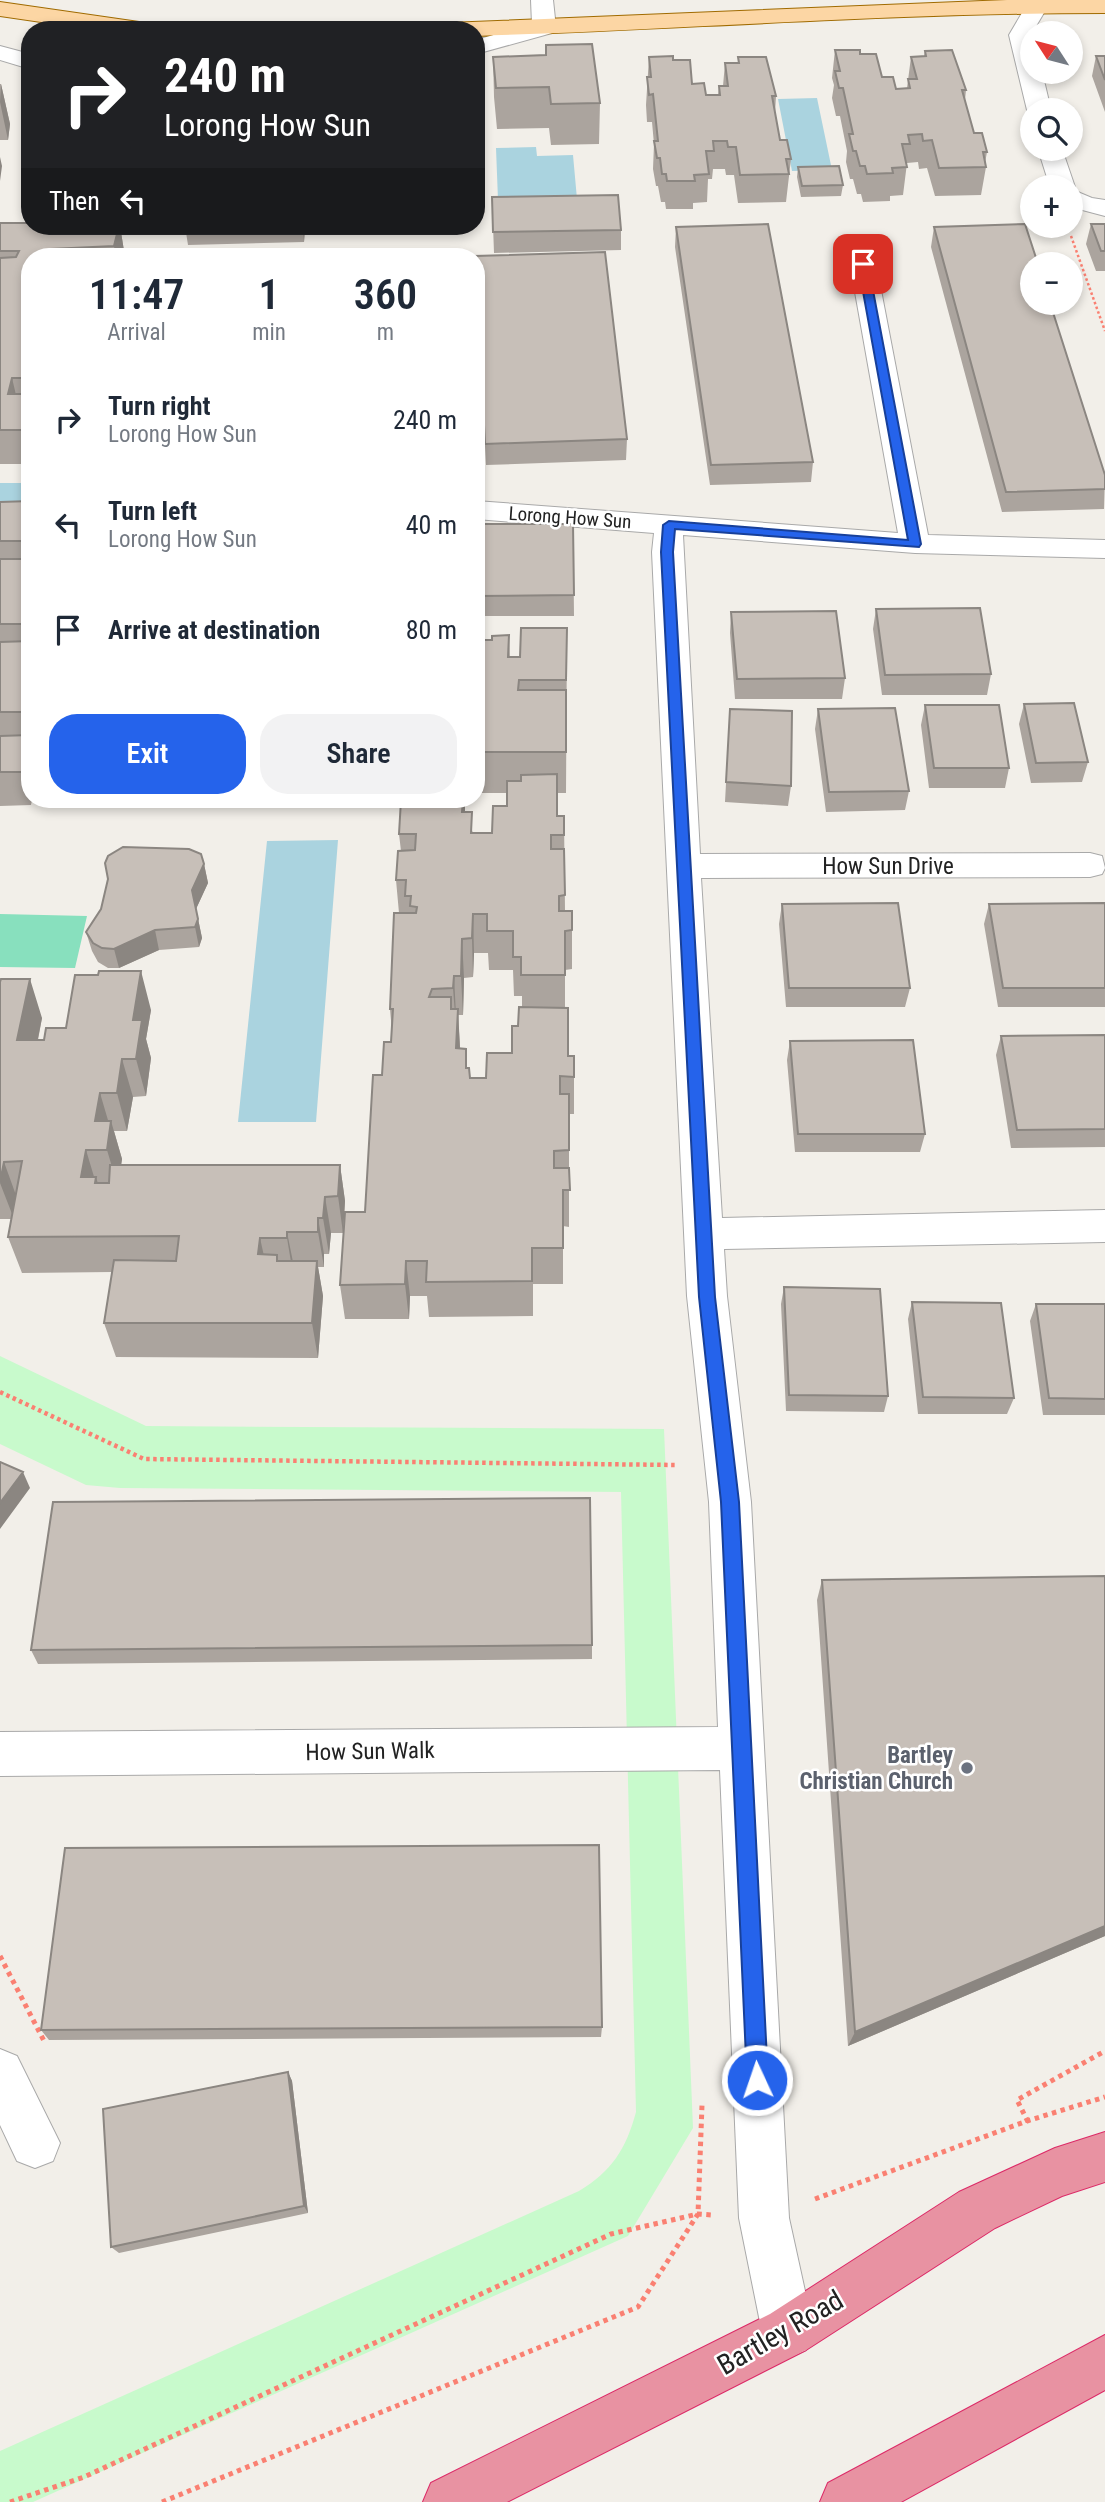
<!DOCTYPE html>
<meta charset="utf-8">
<style>
:root{--surface:#fff;--page:#f2f2f3;--text:#1f2937;--muted:#747a83;--accent:#2563eb}
body{margin:0;font-family:"Roboto Condensed",sans-serif;background:var(--page);color:var(--text);height:100vh;display:flex;flex-direction:column;font-size:26px;white-space:nowrap}
*{box-sizing:border-box;margin:0}
p{font-size:23px;color:var(--muted)}
.icon{flex:none;width:38px;height:38px;fill:none;stroke:currentColor;stroke-width:2;stroke-linecap:round;stroke-linejoin:round}
.map{position:relative;flex:1;overflow:hidden}
.drawer{position:absolute;left:21px;top:248px;width:464px;height:560px;display:flex;flex-direction:column;background:var(--surface);border-radius:28px;box-shadow:0 4px 10px #0003}
.drawer>*{flex:none}
.top-card{position:absolute;left:21px;top:21px;width:464px;height:214px;border-radius:28px;box-shadow:0 4px 10px #0003;background:#202124;color:#fff;overflow:hidden}
.needle{width:46px;rotate:306deg}
.fabs{position:absolute;left:1020px;top:21px;display:grid;gap:14px}
.fabs a{display:grid;place-items:center;width:63px;height:63px;border-radius:50%;background:var(--surface);box-shadow:0 4px 10px #0003;font-size:35px}
.pin{position:absolute;display:grid;place-items:center;width:60px;height:60px;color:#fff;margin:-30px;border-radius:14px;box-shadow:0 4px 10px #0006}
.me{position:absolute;width:77px;margin:-38px;rotate:357deg;stroke-linejoin:round;filter:drop-shadow(0 0 5px #0008)}
.turn{display:flex;align-items:center;gap:24px;height:147px;padding:0 28px;font-size:32px}
.turn .icon{width:91px;height:91px;stroke-width:2.5}
.turn b{display:block;font-size:49px;line-height:60px}
.then{display:flex;align-items:center;height:66px;padding:0 28px;background:#0003;gap:14px;font-size:26px}
.eta{display:flex;justify-content:space-evenly;align-items:center;height:119px;text-align:center}
.eta b{font-size:42px;font-weight:600;line-height:49px}
.button{display:flex;gap:14px;margin-top:auto;padding:14px 28px}
.button a{flex:1;height:80px;border-radius:28px;background:var(--accent);color:#fff;font-size:28px;font-weight:600;line-height:80px;text-align:center}
.button a+a{background:var(--page);color:var(--text)}
ul{padding:0;list-style:none}
li{display:flex;align-items:center;gap:21px;height:105px;padding:0 28px}
li div{flex:1}
li b{display:block;font-size:26px}
li em{font-style:normal}
.map>svg:first-child{display:block}
.park{fill:#c8facc}
.pitch{fill:#88e0be}
.water{fill:#aad3df}
.lines{fill:none;stroke-linecap:round;stroke-linejoin:round}
.minor-casing{stroke:#a9a9a9;stroke-width:2}
.major-casing{stroke:#a06b00;stroke-width:2}
.highway-casing{stroke:#dc2a67;stroke-width:2}
.path-far2{stroke:#fa8072;stroke-width:2.5;stroke-dasharray:2.5 2.5;stroke-linecap:butt}
.path-far1{stroke:#fa8072;stroke-width:4.5;stroke-dasharray:3.5 3.5;stroke-linecap:butt}
.path{stroke:#fa8072;stroke-width:5;stroke-dasharray:4.5 4.5;stroke-linecap:butt}
.minor{fill:#fff;fill-rule:evenodd}
.major{fill:#fcd6a4;fill-rule:evenodd}
.highway{fill:#e892a2;fill-rule:evenodd}
.wall{fill:#aba49e;fill-rule:evenodd}
.shaded-wall{fill:#8b8681}
.building{fill:#c7bfb8;stroke:#8b8681;stroke-width:2}
.route{fill:#2563eb;stroke:#184099;stroke-width:2}
.worship-dot{fill:#6b7280;stroke:#fff;stroke-width:2.5}
.labels{text-anchor:middle;stroke-width:5;stroke-linejoin:round;paint-order:stroke}
.far-street-label{font-size:19px;fill:#222;stroke:#fff}
.street-label{font-size:23px;fill:#222;stroke:#fff}
.worship-label{font-size:23px;font-weight:bold;fill:#5b616d;stroke:#fff;text-anchor:end}
.near-street-label{font-size:28px;fill:#222;stroke:#fff}
</style>
<div class="map">
<svg width="1105" height="2502" viewBox="0 0 1105 2502">
<rect width="100%" height="100%" fill="#f2efe9"/>
<path class="park" d="M0 1356 146 1426 664 1429 693 2128 628 2236 33 2502H0V2451L579 2191C612 2171 626 2149 636 2112L621 1492 120 1488 86 1485 0 1444Z"/>
<path class="pitch" d="M0 914 87 916 75 968 0 967Z"/>
<path class="water" d="M817 98 832 170 792 171 778 99Z
M536 147 537 156 573 155 577 199 498 200 496 148Z
M0 483H30V512H0Z
M338 840 316 1122H238L267 841Z"/>
<g class="lines">
<defs>
<path id="minor" d="M531 0H553L556 28 552 33 476 54V40L532 24Z
M1040 0 1048 6 1032 33V72H1042L1051 110H1032V116L1027 110 1009 35 1029 1Z
M0 46 30 54V69L0 60Z
M1038 149H1062L1075 187 1073 190 1092 198 1105 200V216L1071 207V187H1050Z
M863 256 872 258 876 264 928 535 1105 540V558L915 553 683 535 700 854 1090 853 1102 856 1105 868 1102 874 1090 877 701 878 722 1218 1105 1210V1242L724 1249 727 1296 751 1502 789 2218 814 2332 806 2350 788 2358 770 2350 762 2332 739 2218 720 1770 0 1776V1732L718 1727 709 1502 687 1296 652 552 654 533 476 519V501L898 533 850 264 854 258Z
M0 2049 17 2056 60 2143 53 2161 35 2168 17 2161 0 2125Z"/>
<path id="major" d="M1007 0H1105V13C895 13 686 29 476 36V30H436L439 25 447 23Z
M0 2 146 23 154 25 157 30H96L0 16Z"/>
<path id="highway" d="M1105 2132V2182L1062 2196 995 2228 806 2350 507 2502H423L431 2483 770 2314 959 2192 1055 2148Z
M1105 2335V2390L901 2502H820L828 2483Z"/>
</defs>
<use href="#minor" class="minor-casing"/>
<use href="#major" class="major-casing"/>
<use href="#highway" class="highway-casing"/>
<path class="path-far2" d="M1071 236 1105 331"/>
<path class="path-far1" d="M0 1392 144 1459 677 1465"/>
<path class="path" d="M0 1956 44 2041
M1028 2122 1017 2100 1105 2051
M815 2199 1027 2121 1105 2097
M10 2502 84 2477 611 2234 698 2214 712 2215
M162 2502 638 2307 698 2214 702 2105"/>
<use href="#minor" class="minor"/>
<use href="#major" class="major"/>
<use href="#highway" class="highway"/>
</g>
<path class="wall" d="M546 45 600 103 599 144 551 145 549 128 497 129 494 97 493 57 546 55Z
M835 50 860 54 882 77 896 89 907 88 911 57 924 56 925 51 966 90 965 100 974 133 987 152 985 163 986 167 981 195 935 196 927 168 919 169 918 162 907 163 903 195 890 196V201L863 202 861 194H857L853 179H850L846 162 847 151 840 116H836L832 98 834 85 832 78Z
M1096 56H1105V112L1092 76Z
M649 57 673 60 692 84 706 95H718L719 86H723L725 63H738V57L776 96 775 113 780 140 791 159 786 202 738 203 734 175H726L725 169H713L712 179H708L707 202 693 203V209H666L665 202H661L658 186H656L653 169 654 144 652 122H647L646 105Z
M0 84H1L10 124 8 140H0Z
M798 167 843 185 841 196 801 197 797 177Z
M492 197 621 230V250L494 253Z
M0 223 120 226 125 257H30V464H0Z
M1091 224H1105V271H1096L1086 244Z
M185 226H305L304 242 188 245Z
M373 226H465L464 234H374Z
M676 227 813 462 811 482 710 485 675 247Z
M934 227 1105 475 1104 509 1002 512 931 247Z
M476 278 627 439 626 460 486 465Z
M30 501V800H32L31 805 0 806V502Z
M476 524H573L574 616H476Z
M876 609 991 674 987 695H882L873 629Z
M731 612 845 678 842 699H735L730 633Z
M567 628 566 793H557V816H564L565 911H572V969L565 970V1008L568 1056 574 1077V1114H569V1227L563 1226V1284H533V1316L429 1317 427 1296H410L409 1319H345L340 1285 365 1212 382 1075 391 1042 392 1032 390 1009 399 913 396 880 401 851 399 834 401 800H465V812L473 833H492L507 806V793H476V640H492L509 635 510 657H520ZM474 953H488L489 970H513L514 996H522V1007L512 1053 486 1078H470L467 1068 466 1049 460 1048 458 1015H463L464 978 473 977Z
M1024 704 1088 762 1082 782 1031 783 1019 724Z
M925 705 1009 768 1005 788H929L921 725Z
M730 709 791 786 788 806 725 802Z
M818 709 909 791 905 810 826 812 815 729Z
M188 800H332L331 806H189Z
M204 864 208 883 196 909 202 938 199 947 159 950 119 968H108L98 962 92 951 86 932Z
M1105 903V1007H998L984 924 989 904Z
M782 904 910 988 905 1007H786L779 924Z
M0 982 42 1018 38 1040H44L66 1028 151 1010 146 1039 151 1058 146 1096 133 1097 127 1131H114L122 1159 121 1165H340L345 1201 343 1233H331L329 1254H324V1267H318L323 1296 318 1358 116 1357 104 1323 112 1272 22 1273 8 1237 12 1219H0Z
M1105 1035V1147L1011 1148 996 1055 1001 1036Z
M790 1041 925 1134 920 1152H795L787 1060Z
M784 1287 888 1396 884 1412 786 1411 781 1304Z
M912 1302 1014 1398 1007 1414H918L908 1319Z
M1036 1304H1105V1415H1043L1030 1321Z
M1105 1576V1936L848 2046 817 1600 822 1580Z
M592 1645V1659L38 1664 31 1650Z
M602 2027 601 2037 49 2040 41 2030Z
M288 2072 292 2081 308 2213 119 2253 111 2247Z"/>
<path class="shaded-wall" d="M1 84 10 124 8 140 0 102Z
M0 157 2 166 0 181Z
M119 226H120L125 257H116L114 246Z
M303 226H305L304 242Z
M12 378 20 412 8 394Z
M29 735 30 740V800L22 772Z
M463 800H465V818L462 812Z
M204 864 208 883 196 909 202 938 199 947 195 927 192 890Z
M473 914 474 953 473 977 472 938Z
M155 930 159 950 119 968 114 949Z
M462 939 464 978 463 1015 461 976Z
M141 971 151 1010 146 1039 151 1058 146 1096 136 1059 133 1020Z
M454 976 456 1015V1027L453 988Z
M30 979 42 1018 30 1078 17 1040Z
M458 1009 460 1048 459 1086 456 1048Z
M122 1059 133 1097 127 1131 117 1093Z
M100 1093 110 1127 111 1121 122 1159 118 1187 107 1150 95 1121Z
M86 1150 95 1180 96 1177 107 1214 81 1177Z
M4 1162 17 1198 14 1219 0 1183Z
M340 1165 345 1201 343 1233 338 1196Z
M325 1197 331 1233 329 1254 323 1218Z
M318 1218 324 1254V1267L318 1232Z
M287 1232 294 1267 293 1274 287 1238Z
M260 1238 268 1274 258 1254Z
M317 1261 323 1296 318 1358 312 1323Z
M406 1261 410 1296 409 1319 405 1284Z
M23 1472 30 1488 0 1529V1503Z
M1105 1926V1936L848 2046 855 2032Z
M288 2072 292 2081 308 2213 304 2206Z"/>
<path class="building" d="M592 44 600 103 551 104 549 87 496 88 493 57 546 55V45Z
M835 50H860V54H876L882 77H893L896 89 910 88 908 79H917L911 57 926 56 925 51 952 50 966 90H962L974 133H982L987 152H983L986 167 939 168 932 140 923 141 922 134 908 135 910 144H902L907 167 892 168 893 173 867 174 865 166H860L856 151H853L849 134H853L843 88H839L835 71H840Z
M673 56V60H690L692 84 704 83 706 95H720L719 86H728L725 63H739L738 57H766L776 96H772L780 140H787L791 159H786L789 174 740 175 736 147H728L727 141H713L714 151H706L709 174 694 175 695 181H667L666 174H662L660 158H657L654 141H658L653 94 649 95 647 77H651L649 57Z
M1096 56H1105V80Z
M839 166 843 185 802 186 798 167Z
M618 195 621 230 493 232 492 197Z
M0 223H30V226H119L114 246 51 249 49 256H67L66 257H30V378H12L8 394H30V430H0V258L16 257 19 251H0Z
M768 224 813 462 711 465 676 227Z
M1025 224 1038 264H1032V303H1050L1105 475V489L1006 492 934 227Z
M1091 224H1105V251H1101Z
M605 252 627 439 485 444 475 256Z
M30 501V541H0V502Z
M476 524H573L574 595 476 596Z
M0 559H30V624H0Z
M980 608 991 674 885 675 876 609Z
M836 611 845 678 737 679 731 612Z
M521 628H567L566 680H519L518 690H566V752H476V640H492V636L509 635 508 657H520Z
M30 641V712H0V642Z
M1074 703 1088 762 1036 763 1024 704Z
M925 705H999L1009 768H934Z
M895 708 909 791 829 792 818 709Z
M730 709 792 711 791 786 726 782Z
M29 735 22 772H0V736Z
M557 774V816H564V835H551V849H564L565 895 559 896V911H572V930L565 931V975H521V957H513V931H487V914H473L472 938 462 939 461 976H454L453 988 432 989 429 997H451V1009H458L456 1048 466 1049V1068H469L470 1078H486L487 1053H512V1026H518L519 1007 568 1008V1056H574V1077L560 1076V1094H569V1150L554 1151V1168H569L570 1190H563V1248H532V1281L426 1282 427 1261H406L405 1284 340 1285 345 1212H365L373 1075H382L384 1042H391L393 1009H390L394 913H416L417 907 410 906 411 896H405L406 880H396L398 851 415 850 416 834H399L401 800H463L462 812H472L471 833H492L493 806H507V781H521V775Z
M123 847 189 849 201 854 204 864 192 890 198 919 195 927 155 930 114 949 102 948 93 943 86 932 101 909 108 879 105 863 108 856Z
M898 903 910 988H789L782 904Z
M1105 903V988H1003L989 904Z
M99 971H141L133 1020H142L136 1059H122L117 1093H100L95 1121H111L107 1150H86L81 1177H96L95 1183H109L110 1165H340L338 1196 325 1197 323 1218H318V1232H287V1238H260L258 1254 277 1255V1261H317L312 1323H104L114 1260 176 1261 179 1236 8 1237 22 1161 4 1162 0 1182V982L1 979H30L17 1040H44L46 1028H66L75 975H98Z
M1105 1035V1129L1017 1130 1001 1036Z
M913 1040 925 1134H798L790 1041Z
M784 1287 880 1289 888 1396 789 1395Z
M912 1302 1001 1303 1014 1398 923 1397Z
M1036 1304H1105V1399L1049 1398Z
M0 1462 23 1472 0 1503Z
M590 1498 592 1645 31 1650 53 1502Z
M1105 1576V1926L855 2032 822 1580Z
M599 1845 602 2027 41 2030 65 1848Z
M288 2072 304 2206 111 2247 103 2109Z"/>
<path class="route" d="M863 260 868 264 921 544 919 547 675 529 673 552 715 1297 739 1502 768 2080 765 2087 757 2090 750 2087 747 2080 721 1502 699 1297 661 552 663 525 669 521 908 540 858 264Z"/>
<circle class="worship-dot" cx="967" cy="1768" r="7"/>
<g class="labels">
<g class="far-street-label">
<text transform="translate(570 517) rotate(4)" y="7">Lorong How Sun</text>
</g>
<g class="street-label">
<text x="888" y="874">How Sun Drive</text>
<text transform="translate(370 1751) rotate(-1)" y="8">How Sun Walk</text>
</g>
<g class="worship-label">
<text x="953" y="1763">Bartley<tspan x="953" dy="26">Christian Church</tspan></text>
</g>
<g class="near-street-label">
<text transform="translate(780 2332) rotate(-30)" y="10">Bartley Road</text>
</g>
</g>
</svg>
<div class="fabs">
<a><svg class="needle" viewBox="-14 -14 28 28"><path d="M0-13l5 13h-10z" fill="#e53935"/><path d="M0 13l5-13h-10z" fill="#747a83"/></svg></a>
<a><svg class="icon" aria-label="search" viewBox="0 0 24 24"><circle cx="10" cy="10" r="6"/><path d="M15 15l6 6"/></svg></a>
<a>+</a>
<a>−</a>
</div>
<div class="pin" style="left:863px;top:264px;background:#d93025"><svg class="icon" aria-label="arrive" viewBox="0 0 24 24"><path d="M6 21V4h12l-3 4 3 4H6"/></svg></div>
<svg class="me" style="left:757px;top:2080px" viewBox="-20 -20 40 40"><circle r="17" fill="#2563eb" stroke="#fff" stroke-width="3"/><path d="M0-11L8 9 0 5-8 9z" fill="#fff"/></svg>
<div class="top-card">
<div class="turn"><svg class="icon" aria-label="right" viewBox="0 0 24 24"><path d="M7 20v-9h11M14 6l5 5-5 5"/></svg><div><b>240 m</b>Lorong How Sun</div></div>
<div class="then">Then<svg class="icon" aria-label="left" viewBox="0 0 24 24"><path d="M17 20v-9H6M10 6l-5 5 5 5"/></svg></div>
</div>
<section class="drawer">
<div class="eta">
<div><b>11:47</b><p>Arrival</p></div>
<div><b>1</b><p>min</p></div>
<div><b>360</b><p>m</p></div>
</div>
<ul>
<li><svg class="icon" aria-label="right" viewBox="0 0 24 24"><path d="M7 20v-9h11M14 6l5 5-5 5"/></svg><div><b>Turn right</b><p>Lorong How Sun</p></div><em>240 m</em></li>
<li><svg class="icon" aria-label="left" viewBox="0 0 24 24"><path d="M17 20v-9H6M10 6l-5 5 5 5"/></svg><div><b>Turn left</b><p>Lorong How Sun</p></div><em>40 m</em></li>
<li><svg class="icon" aria-label="arrive" viewBox="0 0 24 24"><path d="M6 21V4h12l-3 4 3 4H6"/></svg><div><b>Arrive at destination</b></div><em>80 m</em></li>
</ul>
<div class="button"><a>Exit</a><a>Share</a></div>
</section>
</div>
